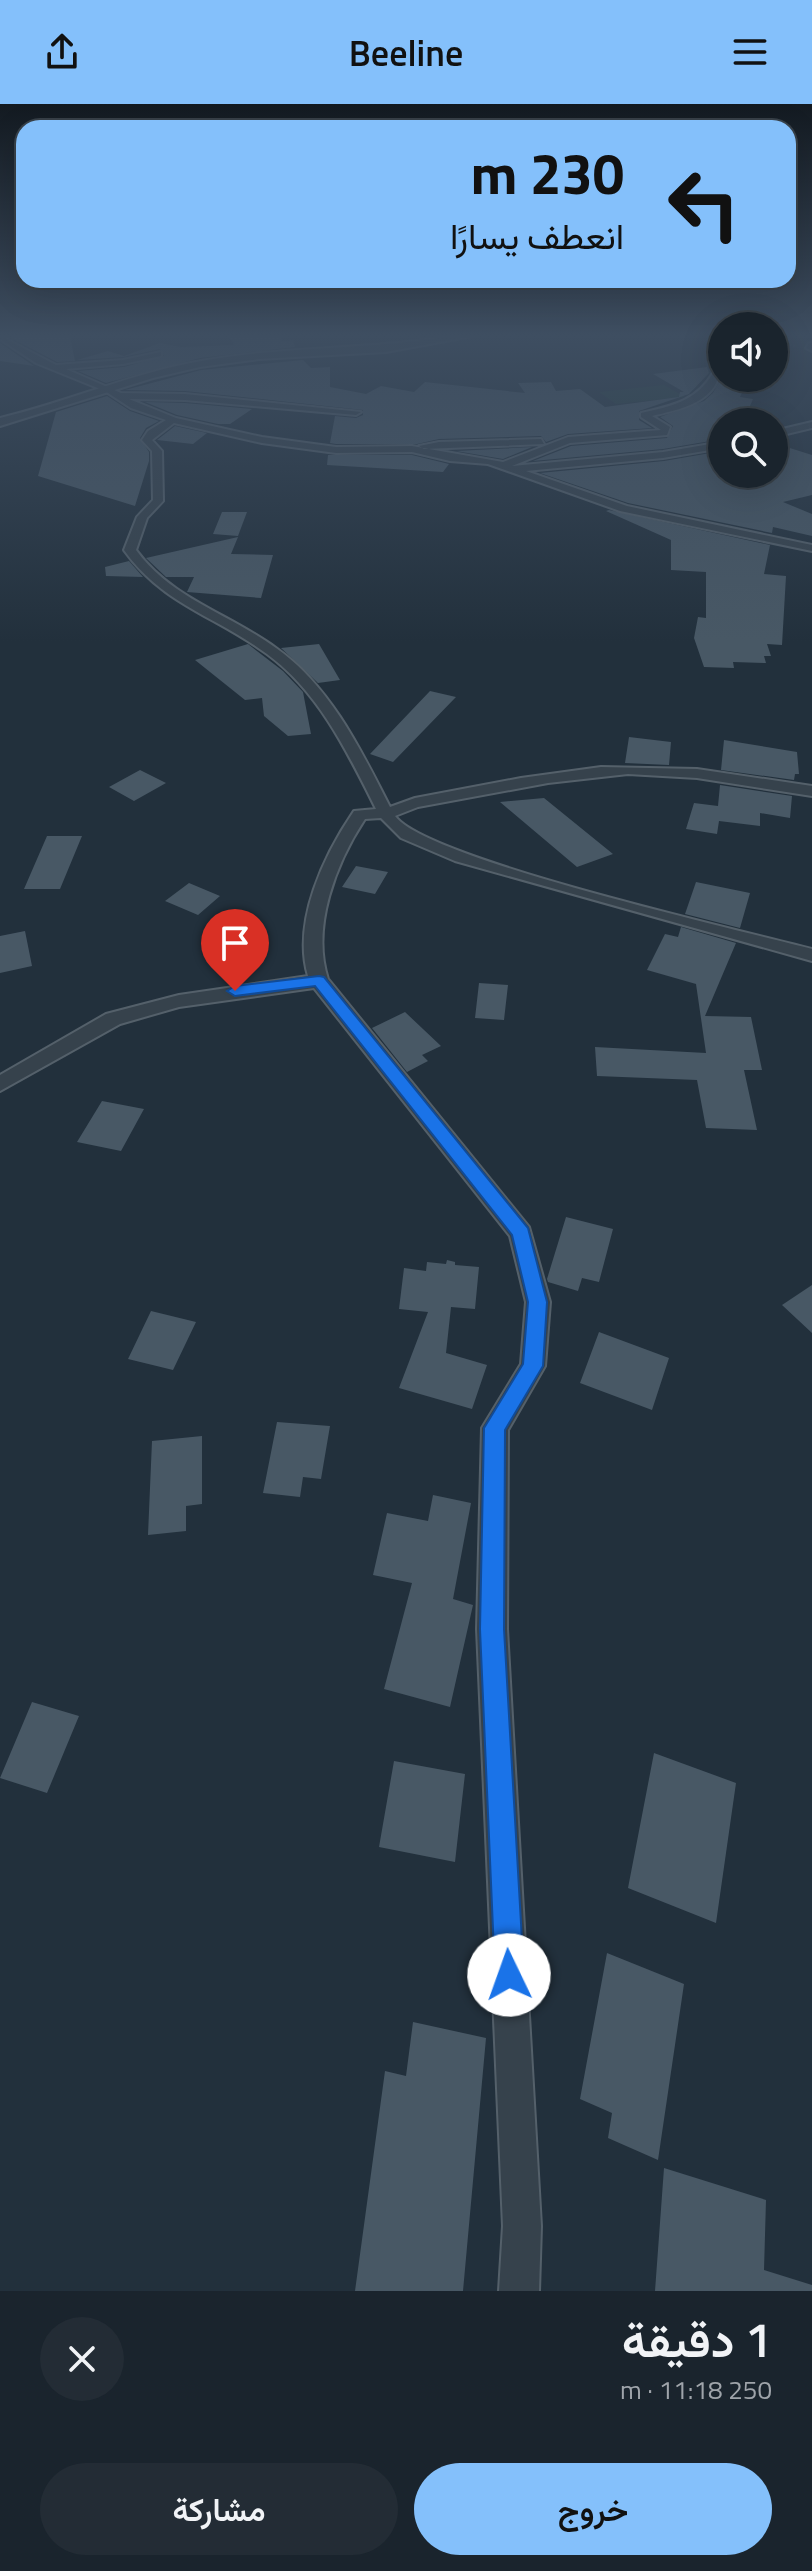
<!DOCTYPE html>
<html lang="ar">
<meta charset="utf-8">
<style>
:root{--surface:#1a242d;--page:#232c35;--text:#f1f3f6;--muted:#9fa4aa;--line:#384149;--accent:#84c0fb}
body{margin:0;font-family:"Titillium Web",Vazirmatn,sans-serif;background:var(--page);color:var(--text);direction:rtl;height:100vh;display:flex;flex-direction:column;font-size:30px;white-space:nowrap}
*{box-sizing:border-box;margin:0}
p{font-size:26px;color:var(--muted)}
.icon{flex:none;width:44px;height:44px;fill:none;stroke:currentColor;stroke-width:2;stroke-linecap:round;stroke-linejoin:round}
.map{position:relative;height:2187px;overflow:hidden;direction:ltr}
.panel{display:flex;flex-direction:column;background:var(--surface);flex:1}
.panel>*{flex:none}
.guide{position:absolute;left:16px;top:16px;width:780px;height:168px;border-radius:24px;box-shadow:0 8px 32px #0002,0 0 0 2px var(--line);direction:rtl;background:#84c0fb;color:#111;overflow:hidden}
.fabs{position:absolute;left:708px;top:208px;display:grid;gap:16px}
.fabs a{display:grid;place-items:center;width:80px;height:80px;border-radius:50%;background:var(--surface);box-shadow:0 8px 32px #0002,0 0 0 2px var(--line);font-size:40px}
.pin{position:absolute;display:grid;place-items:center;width:68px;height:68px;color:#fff;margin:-82px -34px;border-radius:50% 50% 50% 0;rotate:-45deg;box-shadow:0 0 8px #0007}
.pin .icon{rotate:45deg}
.me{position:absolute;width:88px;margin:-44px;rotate:357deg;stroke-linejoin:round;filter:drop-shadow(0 0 6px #0008)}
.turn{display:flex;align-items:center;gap:28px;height:168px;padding:0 40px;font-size:36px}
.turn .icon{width:104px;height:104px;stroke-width:2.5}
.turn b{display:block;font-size:56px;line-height:68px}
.round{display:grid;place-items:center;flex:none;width:84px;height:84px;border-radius:42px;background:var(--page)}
.headline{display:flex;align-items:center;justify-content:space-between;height:136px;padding:0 40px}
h1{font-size:48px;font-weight:600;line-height:60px}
.button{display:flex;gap:16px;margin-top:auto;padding:16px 40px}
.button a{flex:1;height:92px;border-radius:48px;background:var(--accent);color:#111;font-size:32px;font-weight:600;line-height:92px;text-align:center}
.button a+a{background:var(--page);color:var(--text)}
header{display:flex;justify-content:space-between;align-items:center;height:104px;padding:0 40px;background:var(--accent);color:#111;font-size:36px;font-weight:600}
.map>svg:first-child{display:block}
.green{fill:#243d3d}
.building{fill:#485865}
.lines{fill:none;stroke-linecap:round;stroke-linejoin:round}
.minor-casing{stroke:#54606a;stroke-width:4}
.tertiary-casing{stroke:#54606a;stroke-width:4}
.path{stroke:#425959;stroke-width:2;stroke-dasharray:2 2;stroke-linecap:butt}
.minor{fill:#36424c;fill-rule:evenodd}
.tertiary{fill:#36424c;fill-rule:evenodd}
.route{fill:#1a73e8;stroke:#114b97;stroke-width:2}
</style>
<header><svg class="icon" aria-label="menu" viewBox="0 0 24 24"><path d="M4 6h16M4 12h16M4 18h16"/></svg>Beeline<svg class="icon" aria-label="share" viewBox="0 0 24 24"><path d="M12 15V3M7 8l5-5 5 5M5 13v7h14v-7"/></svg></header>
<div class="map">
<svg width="812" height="2187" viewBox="0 0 812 2187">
<rect width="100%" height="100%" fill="#22303c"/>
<path class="green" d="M664 281 685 293 616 300 599 288Z"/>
<path class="building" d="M25 232H70L75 257 57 258 9 233Z
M228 232H281L282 237 293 236 295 243 200 254 106 279 78 267 124 263 164 252 160 245 123 253 77 256 108 247 124 252 160 239 181 243 234 241Z
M0 239 34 262 0 257Z
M303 256 311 264 330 263V283L366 290 381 282 414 288 425 278 525 289 518 279 551 278 556 287 580 285 605 303 679 293 680 288H684L653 270 707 263 709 269 689 290 639 307V316L652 324 568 330 546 338 541 332 439 335 417 340H336L330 339 335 312 356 314 363 311V306L185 287 125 286 201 266Z
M721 274H749L740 293 753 295 743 318 722 312V335L663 345 533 357 571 342 667 334 673 322 660 313 704 297 713 289Z
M107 292 130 307 159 317 146 324 140 334 149 348V357L135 402 38 372 56 308Z
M145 298 185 299 252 305 230 320H218L177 311Z
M175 322 207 329 193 340 157 336Z
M774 339 812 351V391L783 398 812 410V432L773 423 772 429 628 399 540 369 664 357 722 347V370H774Z
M532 343 503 355 456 347Z
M328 351H412L449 360 443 368 327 361Z
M609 406 770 441 764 470 786 472 782 541 767 540 771 552H764L766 559 733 558 734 564 704 563 694 534 698 513 706 514V468L671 466V436L606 407Z
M222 408H247L238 432 213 430Z
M238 433 231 450 273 451 261 494 187 488 194 473H166L146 454Z
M129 457 143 473 106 472 105 463Z
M248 540 283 567 303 588 311 630 288 632 264 612 262 594 245 596 195 556Z
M319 540 340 576 318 579 281 544Z
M430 587 456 593 393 658 370 650Z
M629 633 671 638 669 661 625 659Z
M724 636 797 648 799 670H795L794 676 721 666Z
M140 666 166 679 134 697 109 683Z
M720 681 792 692 790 714 760 709V722L719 717 717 730 686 725 694 699 718 702Z
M544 694 613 750 577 763 500 698Z
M47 732H82L60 785H24Z
M356 762 388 768 375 790 342 783Z
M696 778 750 789 740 824 685 810Z
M189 779 220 792 198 811 165 797Z
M681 823 736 839 705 912 751 913 762 966H744L757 1026 706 1024 697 976 597 972 595 943 706 949 696 880 647 866 665 830 678 833Z
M25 827 32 862 0 869V832Z
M479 879 508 881 504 916 475 914Z
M405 908 441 942 422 951 428 957 407 968 372 924Z
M102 997 144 1005 121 1047 77 1038Z
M566 1113 613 1125 599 1178 582 1174 578 1187 548 1178 547 1175Z
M447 1156 455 1158V1161L479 1163 475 1205 451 1203 446 1249 487 1261 472 1305 399 1284 428 1208 399 1205 404 1164 426 1167 427 1158 446 1160Z
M812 1181V1229L782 1201Z
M151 1207 196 1218 173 1266 128 1255Z
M599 1228 669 1254 652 1306 580 1279Z
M277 1318 330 1322 321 1375 303 1373 300 1393 263 1389Z
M202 1332V1400L186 1402V1427L148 1431 152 1337Z
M433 1391 471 1399 453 1495 473 1501 450 1603 384 1585 412 1479 373 1471 387 1409 428 1417Z
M32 1598 79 1612 47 1689 0 1674Z
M654 1649 736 1679 716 1819 628 1784Z
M394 1657 465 1670 455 1758 379 1743Z
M607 1849 684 1880 658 2056 608 2034 612 2009 580 1995Z
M413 1918 486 1934 463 2187H355L385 1967 406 1972Z
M664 2064 766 2096 764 2166 812 2181V2187H655Z"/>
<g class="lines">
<defs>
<path id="minor" d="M0 232 56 261 123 256 161 248V252L123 260 66 265 121 289 185 290 361 308 356 311 185 296 129 295 176 314 262 333 336 343 412 342 503 358 568 333 661 326 641 313V309C671 302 696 298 713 269H719C715 299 677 306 652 312L670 323 667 331 570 339 512 362 663 348 722 338V344L663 354 526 367 627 402 812 441V447L620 407 488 360 450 357 412 348 336 349 262 339 174 319 152 336 162 347 163 397 147 414 136 446C172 495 228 509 276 544 330 582 361 646 390 703L415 694 521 674 601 663 697 665 812 682V692L697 674 628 670 548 679 418 703 395 712C425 755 744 827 812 845V857L455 757 401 734 381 714 365 715C336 759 311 823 328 875L529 1123 550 1198 545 1262 508 1326 507 1525 541 2122 539 2187H499L503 2122 477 1525 482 1324 521 1260 526 1198 510 1132 314 884 179 903 120 920 0 987V971L106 910 179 891 308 872C292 818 324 751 354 707L376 705C348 649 319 588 267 550 216 512 163 501 124 446L137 413 153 396 152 347 142 336 148 327 166 316 131 304 105 287 36 259 0 235Z
M809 239H812V247L806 244Z
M812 318V324L774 333V327Z
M541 335 544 340 424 345 419 342 439 338Z"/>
<path id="tertiary" d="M451 232H473L386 248 259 255 200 263 153 274 0 322V314C68 298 132 269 201 257 283 242 368 246 451 232Z"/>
</defs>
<use href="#minor" class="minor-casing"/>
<use href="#tertiary" class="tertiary-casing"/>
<path class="path" d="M774 237 796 242"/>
<use href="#minor" class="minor"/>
<use href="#tertiary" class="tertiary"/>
</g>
<linearGradient id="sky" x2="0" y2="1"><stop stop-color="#131a21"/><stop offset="0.43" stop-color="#3e4e61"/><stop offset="1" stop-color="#3e4e61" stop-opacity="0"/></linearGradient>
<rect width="812" height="538" fill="url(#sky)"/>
<path class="route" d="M319 872 324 873 528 1124 547 1198 543 1262 505 1326 504 1525 524 1871 520 1881 509 1885 499 1881 495 1871 480 1525 484 1324 523 1260 528 1198 512 1131 315 882 235 892 227 887 235 882Z"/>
</svg>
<div class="fabs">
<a><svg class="icon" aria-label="sound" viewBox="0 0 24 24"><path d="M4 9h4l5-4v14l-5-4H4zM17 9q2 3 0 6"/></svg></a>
<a><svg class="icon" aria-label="search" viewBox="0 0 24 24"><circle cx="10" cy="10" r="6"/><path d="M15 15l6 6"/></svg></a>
</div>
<div class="pin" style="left:235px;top:887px;background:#d93025"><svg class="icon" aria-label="arrive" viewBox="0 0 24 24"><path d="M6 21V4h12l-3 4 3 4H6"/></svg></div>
<svg class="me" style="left:509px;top:1871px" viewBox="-20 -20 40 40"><circle r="19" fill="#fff"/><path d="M0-13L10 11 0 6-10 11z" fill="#1a73e8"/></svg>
<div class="guide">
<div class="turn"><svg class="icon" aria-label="left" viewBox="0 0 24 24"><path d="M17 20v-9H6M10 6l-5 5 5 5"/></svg><div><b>230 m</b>انعطف يسارًا</div></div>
</div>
</div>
<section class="panel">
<div class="headline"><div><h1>1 دقيقة</h1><p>250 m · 11:18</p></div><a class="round"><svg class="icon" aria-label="close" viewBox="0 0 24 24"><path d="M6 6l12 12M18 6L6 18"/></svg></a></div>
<div class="button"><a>خروج</a><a>مشاركة</a></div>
</section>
